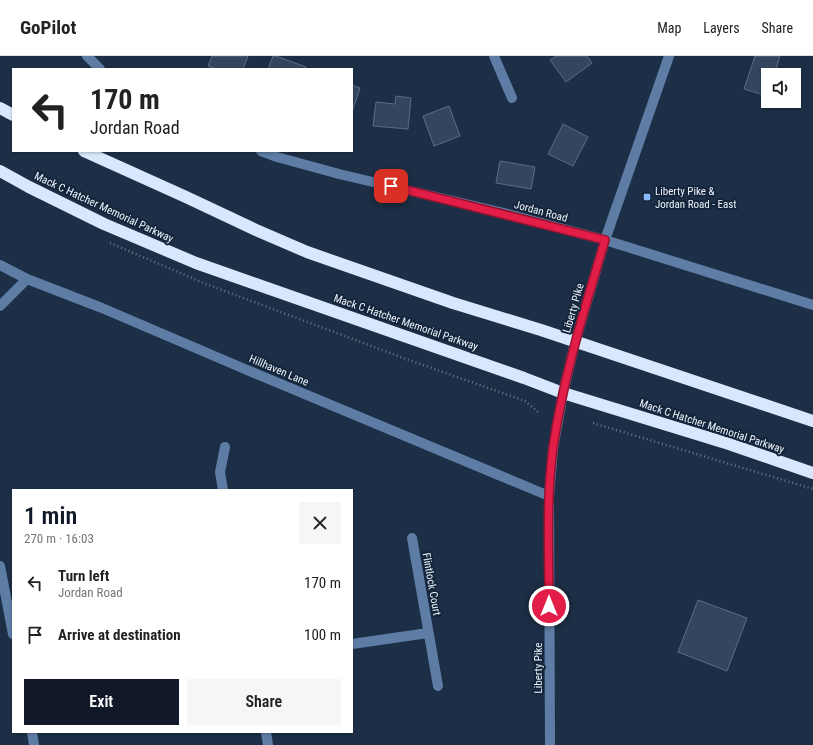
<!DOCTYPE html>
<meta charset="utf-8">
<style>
:root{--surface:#fff;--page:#f6f6f6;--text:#222;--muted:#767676;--line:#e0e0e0;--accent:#111827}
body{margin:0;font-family:"Roboto Condensed",sans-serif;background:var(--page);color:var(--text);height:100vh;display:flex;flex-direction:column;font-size:15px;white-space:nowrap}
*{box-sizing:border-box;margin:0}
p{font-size:13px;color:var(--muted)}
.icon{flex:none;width:22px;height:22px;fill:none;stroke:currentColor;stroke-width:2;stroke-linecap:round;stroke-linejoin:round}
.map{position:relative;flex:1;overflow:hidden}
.panel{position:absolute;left:12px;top:433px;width:341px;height:244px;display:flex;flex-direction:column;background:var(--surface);border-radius:0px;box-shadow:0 1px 3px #0004}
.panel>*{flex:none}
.banner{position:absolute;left:12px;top:12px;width:341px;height:84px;border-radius:0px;box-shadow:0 1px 3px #0004;background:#fff;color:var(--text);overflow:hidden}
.buttons{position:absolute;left:761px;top:12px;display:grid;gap:8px}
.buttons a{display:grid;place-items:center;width:40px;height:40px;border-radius:0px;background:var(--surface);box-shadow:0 1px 3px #0004;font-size:20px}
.pin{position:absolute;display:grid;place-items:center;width:34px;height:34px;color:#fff;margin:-17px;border-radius:8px;box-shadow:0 2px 6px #0006}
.me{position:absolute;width:44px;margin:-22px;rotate:0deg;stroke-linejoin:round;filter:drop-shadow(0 0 3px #0008)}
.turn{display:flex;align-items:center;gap:14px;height:84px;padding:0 12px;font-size:18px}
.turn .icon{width:52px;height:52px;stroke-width:2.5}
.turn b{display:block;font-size:28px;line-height:34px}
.round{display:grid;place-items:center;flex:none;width:42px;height:42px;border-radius:0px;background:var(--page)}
.summary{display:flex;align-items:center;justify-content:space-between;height:68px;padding:0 12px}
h1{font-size:24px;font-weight:600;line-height:30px;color:var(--accent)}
.cta{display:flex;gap:8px;margin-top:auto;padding:8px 12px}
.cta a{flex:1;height:46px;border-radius:0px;background:var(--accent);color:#fff;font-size:16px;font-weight:600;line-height:46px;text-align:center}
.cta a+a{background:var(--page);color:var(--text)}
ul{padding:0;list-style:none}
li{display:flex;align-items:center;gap:12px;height:52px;padding:0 12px}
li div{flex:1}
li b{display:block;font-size:15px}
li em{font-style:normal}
header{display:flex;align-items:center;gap:24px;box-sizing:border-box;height:56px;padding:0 20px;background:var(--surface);border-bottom:1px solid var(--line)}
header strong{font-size:19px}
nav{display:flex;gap:22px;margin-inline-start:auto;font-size:14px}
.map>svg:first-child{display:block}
.building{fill:#34465f;stroke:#596d87}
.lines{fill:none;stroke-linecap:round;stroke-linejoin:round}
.path{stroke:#6b788a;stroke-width:2.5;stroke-dasharray:1 3;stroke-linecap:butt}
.minor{stroke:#5e7da5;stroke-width:10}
.highway{stroke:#d8e7fb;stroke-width:12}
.route-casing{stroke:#92132f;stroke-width:10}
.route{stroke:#e11d48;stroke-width:7}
.poi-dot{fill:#88bafc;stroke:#14253b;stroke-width:1.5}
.labels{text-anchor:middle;stroke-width:4;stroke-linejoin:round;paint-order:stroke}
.poi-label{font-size:11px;fill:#ecf3fc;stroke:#14253b;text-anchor:start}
.street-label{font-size:11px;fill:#ecf3fc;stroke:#14253b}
</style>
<header>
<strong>GoPilot</strong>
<nav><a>Map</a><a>Layers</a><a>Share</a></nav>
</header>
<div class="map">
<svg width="813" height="689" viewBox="0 0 813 689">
<rect width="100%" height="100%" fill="#1d2f46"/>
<path class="building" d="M212 0H248L243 13H216L208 10Z
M273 0H276L306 11 305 13H268Z
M556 0H587L592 7 566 26 550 4Z
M755 0H780L774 19H768L767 40 744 33Z
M352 29 360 32 352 56Z
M396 40 411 42 408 73 373 70 376 46 395 48Z
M449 50 460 80 434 90 423 60Z
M563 68 588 81 573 110 548 98Z
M500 105 535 111 531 133 496 127Z
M698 544 747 562 727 615 678 596Z"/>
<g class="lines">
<path class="path" d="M110 187 206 228 406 303 525 345 538 356
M593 367 813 433"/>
<path class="minor" d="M87 0 100 13
M494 0 512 42
M261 95 277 101 339 118 504 157 605 184 813 249
M0 209 27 223 102 252 247 314 549 440
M0 250 27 223
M223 434 220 416 225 391
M412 482 438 630
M0 510 13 578
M352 588 428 577
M32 676 34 689
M266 676 268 689
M550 689 549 440 553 393 563 337 575 287 605 184 669 0"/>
<path class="highway" d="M0 52 13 59
M84 95 186 141 256 174 307 196 453 247 541 274 813 365
M0 115 29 131 104 168 196 207 524 322 563 337 729 388 813 417"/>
</g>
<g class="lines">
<defs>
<path id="route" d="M391 130 605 184C585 252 563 321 553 392 546 444 549 498 549 550"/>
</defs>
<use href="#route" class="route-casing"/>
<use href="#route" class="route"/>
</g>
<rect class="poi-dot" x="643" y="137" width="8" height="8" rx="2"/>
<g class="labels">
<g class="poi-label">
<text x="655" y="139">Liberty Pike &amp;<tspan x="655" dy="13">Jordan Road - East</tspan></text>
</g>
<g class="street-label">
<text transform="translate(104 151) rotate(25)" y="4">Mack C Hatcher Memorial Parkway</text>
<text transform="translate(541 155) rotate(15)" y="4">Jordan Road</text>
<text transform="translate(573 252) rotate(-74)" y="4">Liberty Pike</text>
<text transform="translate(406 266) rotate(19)" y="4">Mack C Hatcher Memorial Parkway</text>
<text transform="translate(279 314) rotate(23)" y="4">Hillhaven Lane</text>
<text transform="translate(712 370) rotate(18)" y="4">Mack C Hatcher Memorial Parkway</text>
<text transform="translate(432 528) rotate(80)" y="4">Flintlock Court</text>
<text transform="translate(538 612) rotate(-90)" y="4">Liberty Pike</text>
</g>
</g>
</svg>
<div class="buttons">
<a><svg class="icon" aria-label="sound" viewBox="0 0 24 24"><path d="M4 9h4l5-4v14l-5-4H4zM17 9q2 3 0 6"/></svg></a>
</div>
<div class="pin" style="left:391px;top:130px;background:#d93025"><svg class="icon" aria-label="arrive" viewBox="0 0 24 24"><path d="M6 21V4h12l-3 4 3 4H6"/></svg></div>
<svg class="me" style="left:549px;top:550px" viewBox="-20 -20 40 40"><circle r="17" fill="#e11d48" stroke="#fff" stroke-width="3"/><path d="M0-11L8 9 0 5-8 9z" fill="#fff"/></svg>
<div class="banner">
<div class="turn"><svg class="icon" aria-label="left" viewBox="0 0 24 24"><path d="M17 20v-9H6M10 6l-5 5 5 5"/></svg><div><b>170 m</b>Jordan Road</div></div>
</div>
<section class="panel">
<div class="summary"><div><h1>1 min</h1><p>270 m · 16:03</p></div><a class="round"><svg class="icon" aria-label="close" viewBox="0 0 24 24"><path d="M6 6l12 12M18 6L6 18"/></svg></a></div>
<ul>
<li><svg class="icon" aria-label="left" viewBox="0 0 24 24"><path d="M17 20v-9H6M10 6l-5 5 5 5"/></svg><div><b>Turn left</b><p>Jordan Road</p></div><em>170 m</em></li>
<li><svg class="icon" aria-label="arrive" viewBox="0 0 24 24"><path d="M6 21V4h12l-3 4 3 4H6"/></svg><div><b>Arrive at destination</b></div><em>100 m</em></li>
</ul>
<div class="cta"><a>Exit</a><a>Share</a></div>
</section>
</div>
